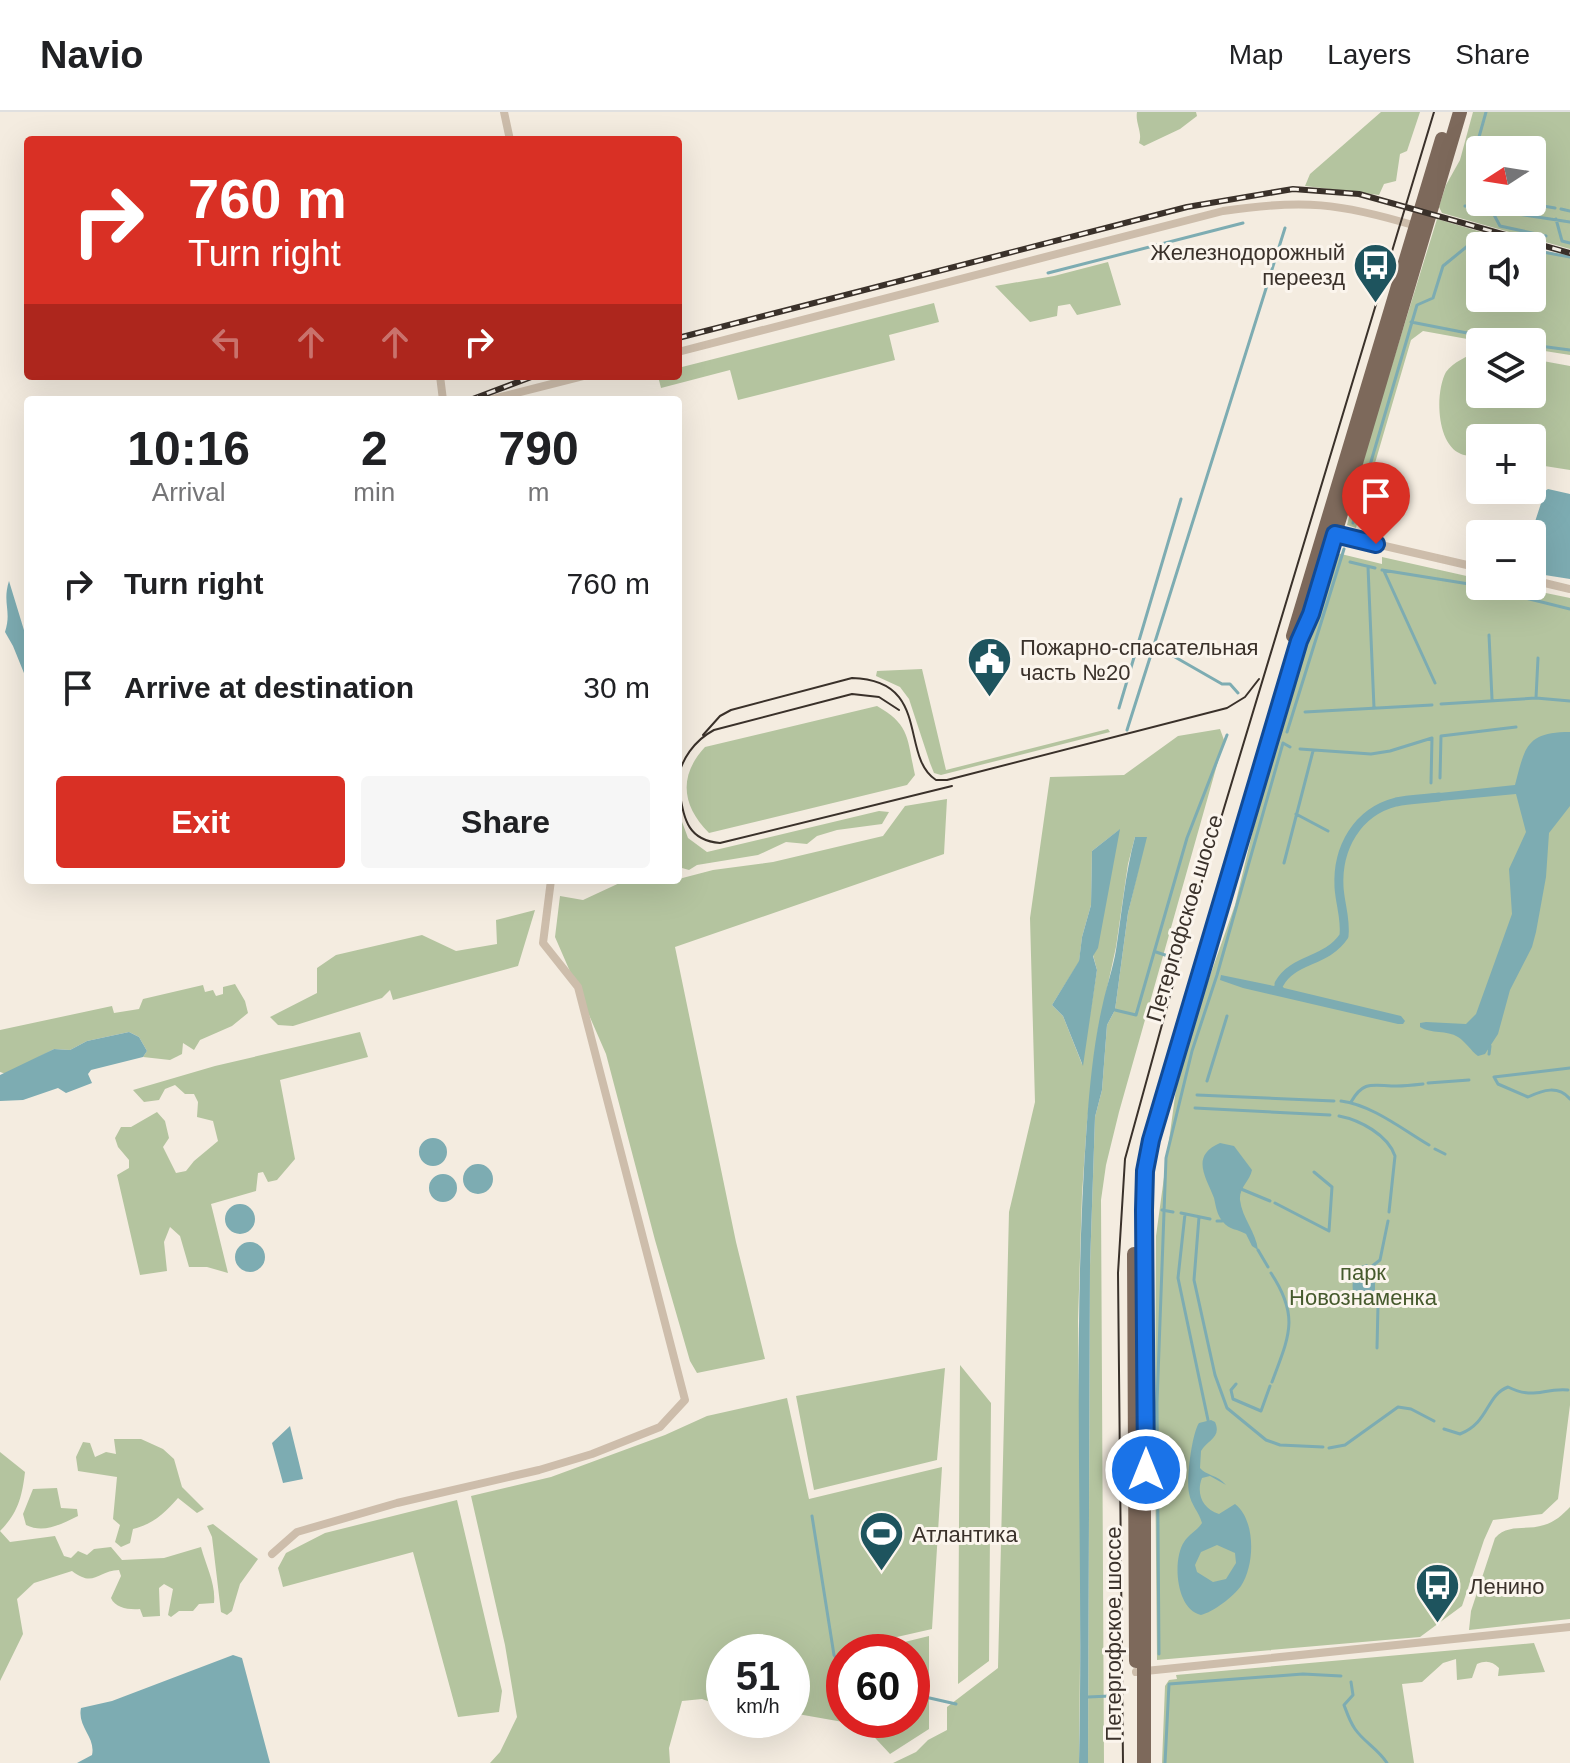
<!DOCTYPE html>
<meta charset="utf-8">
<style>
:root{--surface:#fff;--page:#f6f6f6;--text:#202124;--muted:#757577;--line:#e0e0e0;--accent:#d93025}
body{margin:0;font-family:Helvetica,sans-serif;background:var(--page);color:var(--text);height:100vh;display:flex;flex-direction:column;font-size:30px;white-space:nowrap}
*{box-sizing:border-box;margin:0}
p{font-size:26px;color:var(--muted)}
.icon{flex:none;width:44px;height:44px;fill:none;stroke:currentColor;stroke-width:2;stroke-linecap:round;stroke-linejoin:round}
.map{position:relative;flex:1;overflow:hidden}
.side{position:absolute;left:24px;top:284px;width:658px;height:488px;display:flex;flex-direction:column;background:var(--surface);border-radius:8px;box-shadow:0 8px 32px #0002}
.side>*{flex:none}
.top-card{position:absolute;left:24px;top:24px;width:658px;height:244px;border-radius:8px;box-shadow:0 8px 32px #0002;background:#d93025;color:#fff;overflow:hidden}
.needle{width:52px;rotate:258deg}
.buttons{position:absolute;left:1466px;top:24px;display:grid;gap:16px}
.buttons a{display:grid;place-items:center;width:80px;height:80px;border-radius:8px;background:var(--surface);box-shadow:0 8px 32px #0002;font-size:40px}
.speed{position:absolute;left:706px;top:1522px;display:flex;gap:16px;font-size:40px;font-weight:700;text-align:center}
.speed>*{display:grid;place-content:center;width:104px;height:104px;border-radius:50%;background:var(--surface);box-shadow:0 8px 32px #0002;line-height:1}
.speed small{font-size:20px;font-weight:400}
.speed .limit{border:12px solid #d22;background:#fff;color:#111}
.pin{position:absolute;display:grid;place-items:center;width:68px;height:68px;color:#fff;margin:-82px -34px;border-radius:50% 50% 50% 0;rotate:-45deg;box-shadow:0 0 8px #0007}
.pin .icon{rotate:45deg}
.me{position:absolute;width:88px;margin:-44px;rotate:0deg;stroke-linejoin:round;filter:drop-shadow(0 0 6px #0008)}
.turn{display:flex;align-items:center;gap:28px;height:168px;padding:0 32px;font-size:36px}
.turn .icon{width:104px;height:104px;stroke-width:2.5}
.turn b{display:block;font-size:56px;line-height:68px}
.lanes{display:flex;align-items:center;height:76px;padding:0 32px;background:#0003;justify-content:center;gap:40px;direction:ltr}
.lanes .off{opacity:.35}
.eta{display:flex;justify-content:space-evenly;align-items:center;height:136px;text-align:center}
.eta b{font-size:48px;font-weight:800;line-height:56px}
.action{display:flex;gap:16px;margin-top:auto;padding:16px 32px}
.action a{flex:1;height:92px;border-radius:8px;background:var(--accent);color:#fff;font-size:32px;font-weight:800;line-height:92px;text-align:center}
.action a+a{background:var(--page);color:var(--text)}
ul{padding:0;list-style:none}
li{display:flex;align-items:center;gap:24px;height:104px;padding:0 32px}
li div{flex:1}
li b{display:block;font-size:30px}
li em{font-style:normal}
header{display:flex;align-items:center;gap:48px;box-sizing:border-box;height:112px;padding:0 40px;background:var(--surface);border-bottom:2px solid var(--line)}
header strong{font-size:38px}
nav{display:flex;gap:44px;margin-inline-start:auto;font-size:28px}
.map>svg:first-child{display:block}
.green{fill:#b4c49f;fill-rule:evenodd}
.water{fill:#7dacb2;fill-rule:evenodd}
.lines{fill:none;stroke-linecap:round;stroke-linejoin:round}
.stream{stroke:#7dacb2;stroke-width:3}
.canal{stroke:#7dacb2;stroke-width:9}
.street{stroke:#cdbdab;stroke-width:8}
.primary{stroke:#7d695b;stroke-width:14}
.tram{stroke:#3a312a;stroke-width:2}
.rail-casing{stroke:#3a312a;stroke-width:6}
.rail{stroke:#fbf5ed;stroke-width:3;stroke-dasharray:9;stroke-linecap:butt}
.route-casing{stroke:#114b97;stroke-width:20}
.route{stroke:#1a73e8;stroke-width:14}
.labels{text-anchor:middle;stroke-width:6;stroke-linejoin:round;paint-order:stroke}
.poi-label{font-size:22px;fill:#3a312a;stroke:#fbf5ed;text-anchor:start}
.street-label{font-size:22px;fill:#3a312a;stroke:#fbf5ed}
.park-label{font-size:22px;fill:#465a2d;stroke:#fbf5ed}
</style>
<header>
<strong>Navio</strong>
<nav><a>Map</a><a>Layers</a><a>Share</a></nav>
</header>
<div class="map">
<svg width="1570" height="1651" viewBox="0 0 1570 1651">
<rect width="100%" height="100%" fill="#f4ece0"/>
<path class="green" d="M1137 0H1196L1197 4 1180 17 1144 34 1139 31C1143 21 1135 11 1137 0Z
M1381 0H1420L1407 39 1400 42 1396 69 1384 72 1379 83 1305 74 1310 62Z
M1473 0H1570V137L1442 101 1439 95 1446 73 1460 48ZM1480 38H1532V90H1480Z
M1437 107 1570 146V243L1532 237V230H1484L1423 219 1411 228 1356 416 1347 413 1369 327ZM1480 134H1532V186H1480Z
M1108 150 1121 193 1077 203 1070 192 1058 194 1057 204 1030 210 995 174 1054 164Z
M934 191 939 210 889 223 895 248 738 288 730 258 661 276 658 264H678V256Z
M1478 239 1480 282H1532V247L1570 254V358L1532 352V326H1480V345C1474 344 1466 344 1461 342 1436 332 1435 280 1446 260 1453 250 1468 244 1478 239Z
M1337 441 1382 452V445L1480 467V474H1512L1570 486V1293L1558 1387 1542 1402 1493 1408 1484 1428 1462 1494 1420 1525 1157 1548 1155 1338 1156 1124 1176 977 1200 892 1235 793 1279 610 1302 534 1314 519Z
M922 557 946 658 1108 617 1110 620 941 663 934 661 930 651 909 587 900 575 876 564 877 559Z
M877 594C911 613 907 628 915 663L907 673 709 721C682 694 678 664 705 635Z
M1220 617 1224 628 1119 1000 1106 1053 1101 1088 1104 1651H1088L1090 1154 1095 1005 1102 978 1107 913 1115 898 1128 801 1146 725H1135L1128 752 1116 835 1098 918 1087 1010 1082 1082 1078 1209 1081 1448 1079 1651H893L916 1640 928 1628 947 1618V1595L998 1556 1009 1100 1035 990 1030 806 1050 665 1124 663 1178 624ZM1119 718 1104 798 1093 843 1097 858 1082 952 1063 904 1052 893 1079 850 1082 825 1091 793 1092 739Z
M947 687 944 742 675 835 736 1130 765 1247 697 1261 690 1249 655 1128 606 942 555 825 560 784 583 788 626 768 671 769 713 758 773 750 883 724 905 694Z
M678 699 688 726 707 740 879 699 889 700 882 712 837 718 817 724 807 732 786 730 758 743 697 753 689 758 682 756 678 744Z
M535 798 518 854 393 888 390 878 382 886 293 914 278 913 270 905 317 881V856L336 843 422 823 456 839 497 832 496 808Z
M235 872 245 889 248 901 232 914 200 928 194 938 183 931 182 942 170 948 143 945 147 939 139 925 129 920 87 929 70 938 54 937 6 962 0 960V918L112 894 114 901 139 897 143 887 203 873 205 880 213 878 216 884 223 882V875Z
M360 920 368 945 280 968 295 1047 277 1068 268 1070 263 1060 258 1061 256 1079 211 1092 228 1161 207 1155H189L180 1124 170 1115 164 1130 167 1159 140 1163 117 1063 129 1056V1048L118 1035 115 1026 121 1015H131L157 1000 165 1009 169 1026 163 1035 176 1061 186 1059 194 1049 218 1029 213 1009 197 1005 198 990 194 982H185L175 973 165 977 159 988 144 990 133 978 215 954Z
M960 1253 991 1291 989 1549 958 1572Z
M945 1256 937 1348 814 1378 796 1284Z
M787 1286 809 1387 942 1355 932 1517 844 1537V1608H850L843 1610 792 1601V1540H724V1595L702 1587 682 1589 669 1636 670 1651H490L500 1640 517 1605 505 1533 471 1384 551 1365 665 1323 707 1304Z
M114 1327H141L163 1337 174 1347 182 1375 204 1397 197 1401 178 1386C165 1401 153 1412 133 1417L130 1431 121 1435 115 1430 120 1413 113 1407 117 1365 78 1359 76 1345 83 1330 90 1331 95 1345 106 1340 116 1342Z
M0 1340 25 1360C22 1385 18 1401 0 1419L10 1430 55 1424 64 1444 71 1446 78 1439 87 1443 94 1437 111 1435 122 1448 164 1446 201 1435C206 1454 216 1472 214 1491L199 1492 193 1499H179L171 1505 168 1503 173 1477 164 1472 159 1476 160 1504 143 1505 140 1497C129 1498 115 1496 111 1486L121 1464 119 1458C97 1459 94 1476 72 1459L34 1471 17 1487 23 1522 0 1569Z
M57 1376 61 1396 77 1397 78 1404C61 1412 44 1422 26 1413L23 1402 33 1377Z
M457 1388 502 1579 499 1600 458 1605 413 1440 283 1475 278 1456 286 1441 325 1421Z
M1570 1395V1507L1469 1518 1471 1499 1495 1426C1508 1411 1527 1419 1544 1413 1555 1410 1562 1403 1570 1395Z
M213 1412 258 1447 240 1472 232 1499 227 1503 221 1500 212 1425 207 1414Z
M929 1524V1617L890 1642 864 1614 863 1608H912V1540H864Z
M1534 1531 1545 1560 1498 1564 1499 1556C1492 1549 1486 1548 1477 1552L1472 1566 1457 1568 1456 1547 1443 1551 1422 1570 1402 1572 1414 1651H1162L1165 1574 1169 1568 1177 1567 1176 1563Z"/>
<path class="water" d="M1548 377 1570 382V467L1532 461 1531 422 1545 379Z
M9 469 27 528 24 534 28 571 13 534 5 520C12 499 2 491 9 469Z
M1570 620V694L1549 721 1546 765 1536 820 1532 835 1510 878 1498 922 1485 942 1478 944C1471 939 1466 930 1458 925 1447 918 1431 922 1420 915V911L1426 910 1466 912 1476 902 1512 802 1509 757 1526 720 1516 682 1430 690V682L1515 673C1525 635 1526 620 1570 620Z
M1120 717 1098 836 1093 844 1097 858 1083 954 1063 904 1052 893 1079 849 1082 825 1091 793 1092 739Z
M1135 725H1147L1128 801 1115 898 1107 913 1102 978 1095 1005 1090 1154 1088 1651H1079C1084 1438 1071 1223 1087 1010 1090 971 1094 929 1103 891 1107 873 1113 856 1116 838 1122 800 1125 762 1135 725Z
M1285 862 1282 874 1284 876 1401 904 1405 909 1403 912H1398L1243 876 1220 868 1221 863 1274 874Z
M129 920 139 925 147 939 143 945 91 958 88 962 92 971 66 981 58 976 23 988 0 989V963L54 937 70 938 87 929Z
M419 1040a14 14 0 1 1 28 0a14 14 0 1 1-28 0Z
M1220 1031 1234 1034 1252 1058C1250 1069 1239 1075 1240 1088 1242 1106 1256 1120 1258 1138L1252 1134 1246 1122C1238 1117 1229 1118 1223 1110 1217 1103 1216 1095 1214 1086 1206 1065 1190 1044 1220 1031Z
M463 1067a15 15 0 1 1 30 0a15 15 0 1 1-30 0Z
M429 1076a14 14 0 1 1 28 0a14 14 0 1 1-28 0Z
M225 1107a15 15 0 1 1 30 0a15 15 0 1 1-30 0Z
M235 1145a15 15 0 1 1 30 0a15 15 0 1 1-30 0Z
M1367 1152 1375 1161V1178L1369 1190H1357C1350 1177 1352 1167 1358 1155Z
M1211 1308 1215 1310C1222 1326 1207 1328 1201 1339L1200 1356C1205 1363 1218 1363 1226 1373L1210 1364 1202 1366C1196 1381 1202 1397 1219 1402L1235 1392C1256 1408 1255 1453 1241 1474 1233 1485 1213 1500 1201 1503 1176 1498 1172 1448 1184 1430 1189 1422 1197 1419 1202 1411 1199 1400 1191 1393 1189 1381 1186 1368 1192 1321 1199 1311ZM1217 1433 1235 1441 1236 1451 1226 1467 1213 1470 1197 1460 1195 1453 1201 1440Z
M290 1314 303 1367 283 1371 272 1331Z
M233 1543 242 1546 270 1651H77L92 1643C96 1625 77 1615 81 1596L112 1589Z"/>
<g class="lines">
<path class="stream" d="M1480 69 1472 50 1486 0
M1520 90 1555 96
M1465 94 1570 110
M1561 97 1570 99
M1492 99 1500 114 1546 124
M1556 107 1562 129 1570 131
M1532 138 1570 145
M1048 161 1243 111
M1411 210 1513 230
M1532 233 1570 238
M1353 411 1417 193 1433 186 1443 154 1470 132 1476 123 1516 134
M1350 450 1375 456
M1368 455 1374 596
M1382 458 1469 472 1570 497
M1384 459 1435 571
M1489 523 1492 587
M1238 581 1230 572H1222L1154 533 1285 116
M1536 586 1538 546
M1441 592 1536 586 1570 589
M1119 596 1181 387
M1305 600 1432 593
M1127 618 1154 533
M1287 620 1344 437
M1300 637 1371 642 1390 639 1432 626 1431 671
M1440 666 1441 624 1516 615
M1296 702 1328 719
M1284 751 1313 639
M1156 840 1168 844
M1115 898 1136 903 1187 726 1227 623
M1489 942 1490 934
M1494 965 1498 972 1528 985C1543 978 1558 973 1570 987
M1494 965 1570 956
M1207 969 1227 904
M1428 971 1469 968
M1197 983 1334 989
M1341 989C1372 993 1402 1017 1429 1033
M1351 990C1364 967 1374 974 1397 974 1405 974 1414 973 1423 972
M1195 996 1330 1003
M1339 1004C1360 1008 1388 1023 1395 1044L1389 1100
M1435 1037 1445 1042
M1241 1077 1270 1089
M1275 1091 1329 1119 1332 1075 1314 1060
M1162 1098 1173 1100
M1181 1101 1210 1107
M1185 1102 1178 1166 1208 1308
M1199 1105 1194 1168 1215 1263 1227 1296 1266 1328 1280 1333 1323 1335
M1217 1109H1222
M1258 1138 1268 1155
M1371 1155 1380 1148 1388 1109
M1271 1161C1300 1205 1289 1224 1272 1270
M1373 1185 1378 1193 1377 1236
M1236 1272 1231 1278 1233 1287 1261 1299 1270 1274
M1444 1317 1460 1322C1489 1311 1486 1283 1508 1275 1535 1288 1541 1276 1568 1278
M1329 1336 1345 1333 1398 1295 1411 1297 1434 1309
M812 1404 834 1543 844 1555
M1159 1542 1157 1291 1166 1046 1192 939 1217 863 1283 631 1290 635
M1351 1570 1353 1583 1344 1593C1347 1601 1350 1610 1355 1617 1364 1630 1378 1637 1387 1651
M912 1582 956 1592
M1088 1585 1110 1584
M1165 1651 1169 1572 1303 1562 1341 1564"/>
<path class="canal" d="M1279 872C1293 846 1326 851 1344 824 1346 807 1340 792 1339 775 1337 736 1357 700 1396 690 1410 687 1425 687 1439 685"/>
<path class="street" d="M504 0 510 28
M678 240 1223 99C1303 87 1340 91 1416 114
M440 264 443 288
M489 288 583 264
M1333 422 1480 456
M1532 468 1570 477
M272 1442 297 1420 397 1391 539 1358 592 1342 660 1315 685 1288 578 875 543 831 551 768
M1136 1560 1570 1515"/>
<path class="primary" d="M1293 524 1442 27
M1134 1142 1136 1549
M1144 1651V1098L1147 1044 1155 1010 1299 529 1311 502 1335 422 1460 0"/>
<path class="tram" d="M703 623 720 604 731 598 852 566C932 568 899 644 936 668H947L1227 596 1245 585 1259 567
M678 669C680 648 695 628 714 618L852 582 879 585 899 598
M678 673C684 702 684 728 720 731L952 674
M1123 1651 1118 1161 1125 1047 1196 789 1434 0"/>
<defs>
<path id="rail" d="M678 226 1187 95 1293 77 1359 82 1570 141
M470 288 534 264"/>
</defs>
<use href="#rail" class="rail-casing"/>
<use href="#rail" class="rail"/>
</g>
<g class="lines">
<defs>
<path id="route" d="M1146 1358 1144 1098 1145 1059 1151 1028 1299 529 1311 502 1335 422 1376 432"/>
</defs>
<use href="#route" class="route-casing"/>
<use href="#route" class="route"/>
</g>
<defs>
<symbol id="bus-pin" viewBox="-11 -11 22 30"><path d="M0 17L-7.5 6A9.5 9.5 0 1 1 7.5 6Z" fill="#1e545e" stroke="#fbf5ed"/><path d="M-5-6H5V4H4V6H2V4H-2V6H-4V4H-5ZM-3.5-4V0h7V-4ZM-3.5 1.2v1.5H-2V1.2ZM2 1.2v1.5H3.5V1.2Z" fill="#fff"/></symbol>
<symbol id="civic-pin" viewBox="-11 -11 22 30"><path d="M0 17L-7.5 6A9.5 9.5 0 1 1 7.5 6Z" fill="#1e545e" stroke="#fbf5ed"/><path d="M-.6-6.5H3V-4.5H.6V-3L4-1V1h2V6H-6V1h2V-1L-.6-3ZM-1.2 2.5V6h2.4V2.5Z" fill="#fff"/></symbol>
<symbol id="stadium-pin" viewBox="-11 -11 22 30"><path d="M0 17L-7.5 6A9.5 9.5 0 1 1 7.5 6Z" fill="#1e545e" stroke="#fbf5ed"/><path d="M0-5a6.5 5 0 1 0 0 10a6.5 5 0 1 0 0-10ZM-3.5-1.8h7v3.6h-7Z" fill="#fff"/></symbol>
</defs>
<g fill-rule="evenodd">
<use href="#bus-pin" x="1350" y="128" width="51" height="69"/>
<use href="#civic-pin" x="964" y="522" width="51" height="69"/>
<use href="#stadium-pin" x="856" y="1396" width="51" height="69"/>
<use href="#bus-pin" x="1412" y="1448" width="51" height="69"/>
</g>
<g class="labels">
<g class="poi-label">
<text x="1345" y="148" text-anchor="end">Железнодорожный<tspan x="1345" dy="25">переезд</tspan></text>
<text x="1020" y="543">Пожарно-спасательная<tspan x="1020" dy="25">часть №20</tspan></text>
<text x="912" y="1430">Атлантика</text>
<text x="1469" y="1482">Ленино</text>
</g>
<g class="street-label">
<text transform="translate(1184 806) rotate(-73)" y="8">Петергофское шоссе</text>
<text transform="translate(1113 1522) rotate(-90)" y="8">Петергофское шоссе</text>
</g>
<g class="park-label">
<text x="1363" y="1168">парк<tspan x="1363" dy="25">Новознаменка</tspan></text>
</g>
</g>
</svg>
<div class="buttons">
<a><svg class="needle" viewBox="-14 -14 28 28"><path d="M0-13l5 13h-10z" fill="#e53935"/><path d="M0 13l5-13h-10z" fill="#757577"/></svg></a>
<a><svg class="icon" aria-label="sound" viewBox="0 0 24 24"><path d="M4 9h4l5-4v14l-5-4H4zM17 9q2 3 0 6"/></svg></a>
<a><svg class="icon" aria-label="layers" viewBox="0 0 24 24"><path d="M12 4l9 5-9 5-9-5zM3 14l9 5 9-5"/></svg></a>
<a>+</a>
<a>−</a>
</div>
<div class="speed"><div>51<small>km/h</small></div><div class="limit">60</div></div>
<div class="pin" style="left:1376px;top:432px;background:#d93025"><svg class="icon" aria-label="arrive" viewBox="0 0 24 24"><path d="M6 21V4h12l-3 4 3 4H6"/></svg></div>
<svg class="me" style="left:1146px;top:1358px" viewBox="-20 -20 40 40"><circle r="17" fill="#1a73e8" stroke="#fff" stroke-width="3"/><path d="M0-11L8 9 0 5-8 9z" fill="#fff"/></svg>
<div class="top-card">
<div class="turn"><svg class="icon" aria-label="right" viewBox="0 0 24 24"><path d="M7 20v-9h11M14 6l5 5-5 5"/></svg><div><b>760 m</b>Turn right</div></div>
<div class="lanes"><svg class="icon off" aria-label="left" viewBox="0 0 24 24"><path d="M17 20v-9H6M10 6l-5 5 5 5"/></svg><svg class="icon off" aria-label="ahead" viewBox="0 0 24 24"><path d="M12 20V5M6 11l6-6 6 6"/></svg><svg class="icon off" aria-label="ahead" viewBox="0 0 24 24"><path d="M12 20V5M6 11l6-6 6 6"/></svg><svg class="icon" aria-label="right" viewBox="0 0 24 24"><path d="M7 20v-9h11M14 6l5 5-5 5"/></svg></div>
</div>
<section class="side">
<div class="eta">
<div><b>10:16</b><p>Arrival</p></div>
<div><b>2</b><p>min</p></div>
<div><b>790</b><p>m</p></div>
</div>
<ul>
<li><svg class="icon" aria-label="right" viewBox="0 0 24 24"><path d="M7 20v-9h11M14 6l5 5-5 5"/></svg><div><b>Turn right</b></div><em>760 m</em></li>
<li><svg class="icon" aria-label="arrive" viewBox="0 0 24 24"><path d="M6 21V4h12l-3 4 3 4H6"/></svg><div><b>Arrive at destination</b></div><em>30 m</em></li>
</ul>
<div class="action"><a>Exit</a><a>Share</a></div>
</section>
</div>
